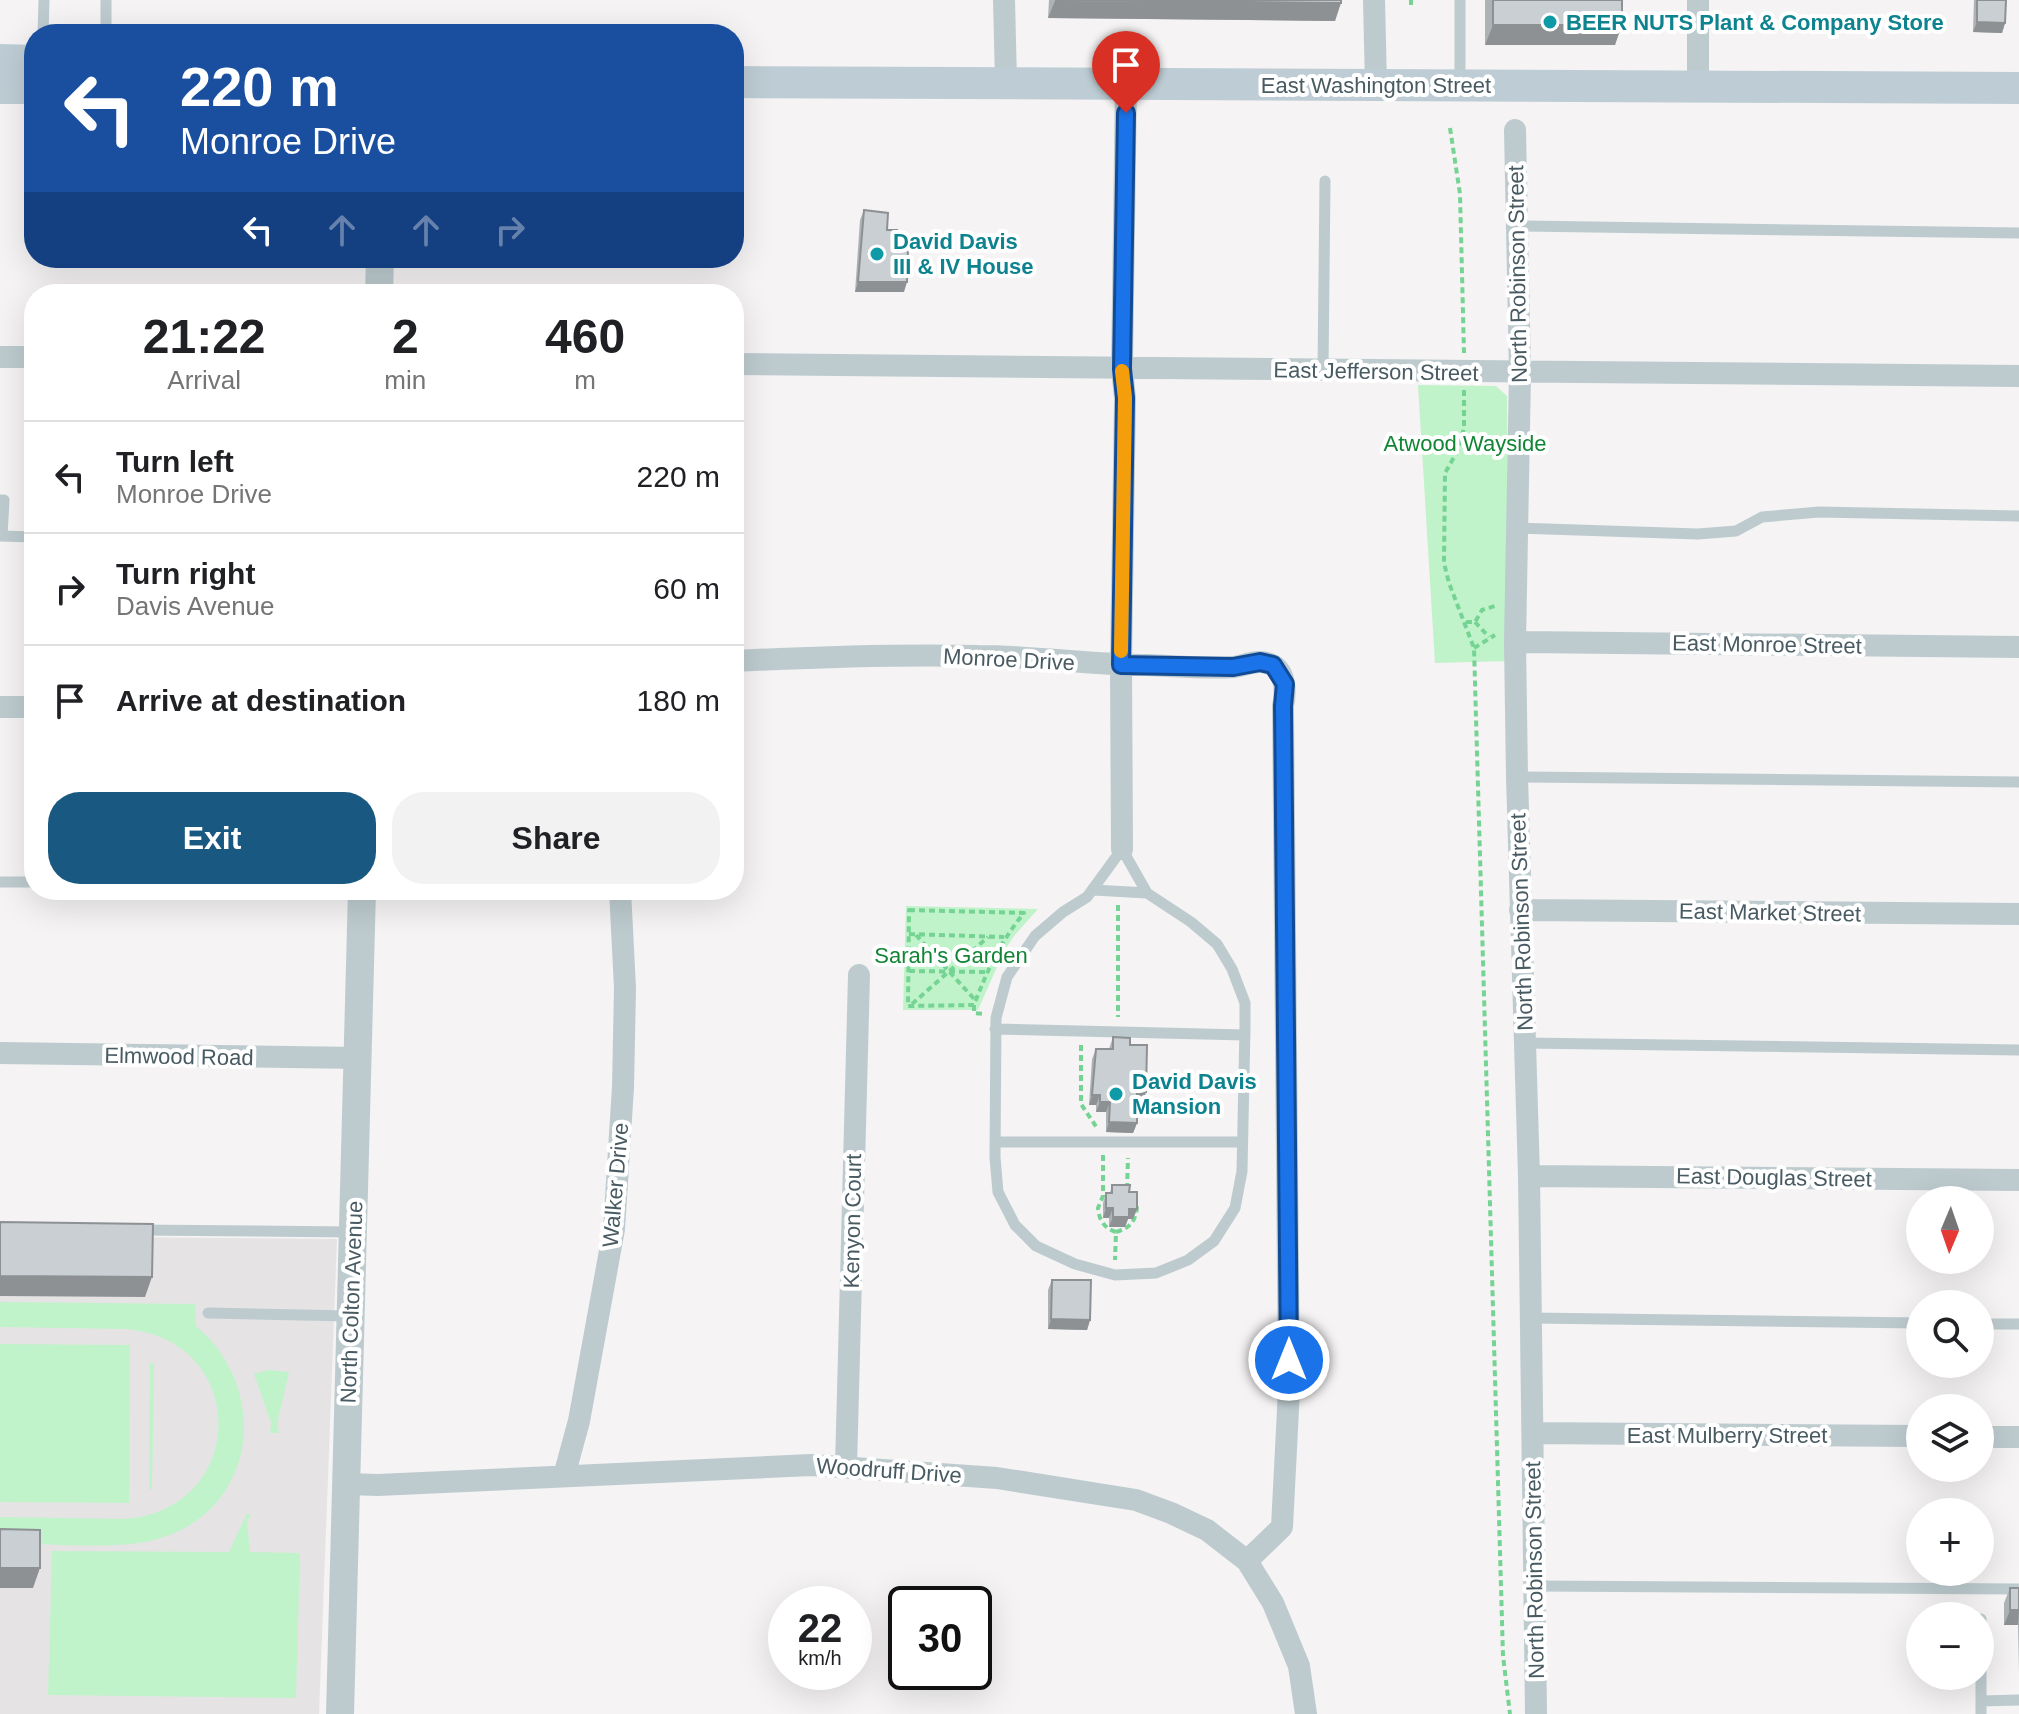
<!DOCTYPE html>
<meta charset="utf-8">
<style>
:root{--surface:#fff;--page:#f2f2f2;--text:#202124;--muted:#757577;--line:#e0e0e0;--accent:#195981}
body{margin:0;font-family:Helvetica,sans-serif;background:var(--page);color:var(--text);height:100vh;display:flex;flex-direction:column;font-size:30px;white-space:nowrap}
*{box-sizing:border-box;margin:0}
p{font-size:26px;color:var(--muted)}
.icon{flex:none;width:44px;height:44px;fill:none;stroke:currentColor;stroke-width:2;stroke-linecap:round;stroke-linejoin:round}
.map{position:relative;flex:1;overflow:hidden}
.panel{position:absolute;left:24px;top:284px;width:720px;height:616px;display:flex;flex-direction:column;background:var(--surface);border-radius:32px;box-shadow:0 8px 32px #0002}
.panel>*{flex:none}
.top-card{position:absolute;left:24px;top:24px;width:720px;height:244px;border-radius:32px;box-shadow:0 8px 32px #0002;background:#1a4fa0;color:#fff;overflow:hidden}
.needle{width:52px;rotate:182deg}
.controls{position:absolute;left:1906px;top:1186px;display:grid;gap:16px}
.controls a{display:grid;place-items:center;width:88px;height:88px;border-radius:50%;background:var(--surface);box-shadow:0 8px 32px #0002;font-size:40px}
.speed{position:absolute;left:768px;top:1586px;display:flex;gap:16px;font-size:40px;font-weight:700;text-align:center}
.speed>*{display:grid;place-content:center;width:104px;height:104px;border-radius:50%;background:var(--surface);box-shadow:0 8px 32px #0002;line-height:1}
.speed small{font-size:20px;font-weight:400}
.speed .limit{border:4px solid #111;border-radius:12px;background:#fff;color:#111}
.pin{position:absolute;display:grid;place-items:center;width:68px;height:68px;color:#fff;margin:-82px -34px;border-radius:50% 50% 50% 0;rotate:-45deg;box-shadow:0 0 8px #0007}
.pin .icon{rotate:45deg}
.me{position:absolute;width:88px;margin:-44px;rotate:0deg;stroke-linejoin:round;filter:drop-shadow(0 0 6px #0008)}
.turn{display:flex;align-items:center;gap:28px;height:168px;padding:0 24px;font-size:36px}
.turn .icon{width:104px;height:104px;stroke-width:2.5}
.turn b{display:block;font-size:56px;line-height:68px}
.lanes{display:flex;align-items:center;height:76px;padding:0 24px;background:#0003;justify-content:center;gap:40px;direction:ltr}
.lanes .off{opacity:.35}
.eta{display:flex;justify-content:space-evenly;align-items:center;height:136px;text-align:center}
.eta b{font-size:48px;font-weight:800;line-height:56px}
.button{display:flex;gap:16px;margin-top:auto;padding:16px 24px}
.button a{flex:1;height:92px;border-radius:32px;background:var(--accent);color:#fff;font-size:32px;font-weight:800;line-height:92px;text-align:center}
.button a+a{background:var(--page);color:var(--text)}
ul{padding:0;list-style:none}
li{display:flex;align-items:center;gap:24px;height:112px;padding:0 24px;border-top:2px solid var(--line)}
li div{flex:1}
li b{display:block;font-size:30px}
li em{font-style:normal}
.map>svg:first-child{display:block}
.education{fill:#e6e3e5}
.green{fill:#c0f3ca}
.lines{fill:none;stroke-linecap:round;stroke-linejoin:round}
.path{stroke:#75d493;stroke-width:4;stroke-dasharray:6 4;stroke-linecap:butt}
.service{stroke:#bdcbcf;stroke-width:11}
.minor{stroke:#bdcbcf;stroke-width:22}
.tertiary{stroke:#bdcbcf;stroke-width:28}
.secondary{stroke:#becdd5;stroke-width:32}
.wall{fill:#adb2b5}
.shaded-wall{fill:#8d9193}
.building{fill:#c9cfd2;stroke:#8d9193;stroke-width:2}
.route-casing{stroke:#114b97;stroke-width:20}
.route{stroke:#1a73e8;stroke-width:14}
.slow{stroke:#f59e0b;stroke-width:14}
.culture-dot{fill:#0f9aa8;stroke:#fff;stroke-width:3}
.labels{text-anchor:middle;stroke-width:8;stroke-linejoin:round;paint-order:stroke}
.culture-label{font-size:22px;font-weight:bold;fill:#0d838f;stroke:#fff;text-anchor:start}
.street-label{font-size:22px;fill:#495b62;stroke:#fff}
.park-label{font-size:22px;fill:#128535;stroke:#fff}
</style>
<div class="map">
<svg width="2019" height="1714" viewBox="0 0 2019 1714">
<rect width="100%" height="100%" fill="#f5f3f3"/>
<path class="education" d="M0 1236 337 1239 319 1714H0Z"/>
<path class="green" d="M1418 385 1496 386 1507 396 1509 661 1435 663Z
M906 906 1038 909 1014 936 1004 951 978 1010H903Z
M0 1302 195 1304 196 1326C269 1387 259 1505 164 1537 123 1552 45 1543 0 1543V1517L123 1519C249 1511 251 1339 125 1329L0 1327Z
M0 1344 130 1345 129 1503 0 1502Z
M150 1363H154L152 1489H149Z
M269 1370 289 1372 277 1424 279 1433H270L271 1423 254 1374Z
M247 1513 251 1516 247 1520 250 1552 300 1553 296 1698 48 1695 52 1551 229 1552Z"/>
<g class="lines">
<path class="path" d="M1411 0V5
M1450 128 1460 194 1464 353
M1464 390V429L1457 452 1445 473 1444 563 1449 583 1474 648 1503 1656 1510 1714
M1466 622H1475L1482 610 1495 606
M1475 622 1489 637
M1474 648 1495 635
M1118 905V1017
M909 910 1024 913C1000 942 987 971 974 1005L908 1006Z
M909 934 1004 937
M916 935 976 1001
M909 971 987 972
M912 1004 988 937
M974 1005V1013L984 1014
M1081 1045V1104L1097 1128
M1103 1155V1196L1098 1208C1099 1220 1104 1228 1116 1232L1115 1260
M1127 1189 1128 1158
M1116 1232C1130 1228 1136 1221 1137 1206L1135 1203"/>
<path class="service" d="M1460 0V81
M43 34 44 0
M106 34V0
M1516 226 2019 233
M1323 370 1325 181
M0 500H4L2 536
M1517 528 1698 534 1736 531 1762 517 1819 512 2019 516
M0 536 34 537
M1517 777 2019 782
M1122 849 1147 893 1191 922 1217 944 1232 969 1245 1003V1027L1242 1171 1235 1208 1214 1241 1188 1260 1156 1273 1115 1275 1075 1264 1036 1246 1015 1225 998 1192 995 1157 996 1018 1007 977 1035 936 1063 912 1087 897Z
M0 882H34
M1094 890 1147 893
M995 1029 1245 1035
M1525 1043 2019 1050
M995 1142H1242
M138 1230 352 1232
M208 1313 350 1316
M1531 1318 1920 1323
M1980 1324H2019
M1535 1586 2019 1589
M1981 1619V1701
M1981 1714V1701L2019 1700"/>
<path class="minor" d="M1004 0 1006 81
M1374 0 1376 85
M1698 86V0
M1515 130 1520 373 1515 642 1517 777 1529 1176 1536 1714
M0 357H34
M734 364 2019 376
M1515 642 2019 647
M734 661C815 657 896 654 978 656 1035 656 1091 665 1148 665 1176 666 1206 669 1234 667 1246 665 1257 659 1270 664 1286 670 1286 692 1283 706L1289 1390 1282 1527 1247 1561
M0 707H34
M1122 849 1121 665 1125 398 1122 369 1126 82
M1520 910 2019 914
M0 1053 358 1058
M1529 1176 2019 1180
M1533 1433 1920 1436
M1980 1437H2019
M846 1467 859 975
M564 1476 579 1421 614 1229 623 1087 625 988 620 890
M346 1484 378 1485 811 1465 997 1478 1136 1500 1171 1513 1207 1530 1247 1561 1273 1603 1299 1666 1306 1714"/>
<path class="tertiary" d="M379 294 380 258
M340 1714 362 890"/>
<path class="secondary" d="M0 60 34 61
M734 82 2019 88
M0 88H34"/>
</g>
<path class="wall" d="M1049 0H1341L1335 21 1048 18Z
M1485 0H1622L1615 45H1485Z
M1974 0H2006L2005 23 2002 33 1973 32Z
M864 210 897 238 904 292H855L860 220Z
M1113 1037 1130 1045 1143 1102H1137V1123L1133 1133 1106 1132V1112H1096V1105H1089L1092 1059 1096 1049H1109Z
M1112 1185 1129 1192 1137 1209 1133 1219H1128L1125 1227H1109V1218H1103V1203L1106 1193H1110Z
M1052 1280 1090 1320 1087 1330 1048 1329V1290Z
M2010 1588H2019V1672L2018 1625H2004V1603Z"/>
<path class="shaded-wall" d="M1055 1 1341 3 1335 21 1048 18Z
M1977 22 2005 23 2002 33 1973 32Z
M1493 25H1622L1615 45H1485Z
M858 282H907L904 292H855Z
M1137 1092H1146L1143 1102H1134Z
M1092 1095H1100L1096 1105H1089Z
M1100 1102H1110L1106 1112H1096Z
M1109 1122 1137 1123 1133 1133 1106 1132Z
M1106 1208H1113L1109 1218H1103Z
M1129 1209H1137L1133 1219H1128L1125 1227H1109L1113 1217Z
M0 1276 152 1277 145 1297 0 1296Z
M1051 1319 1090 1320 1087 1330 1048 1329Z
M0 1568H40L33 1588H0Z
M2010 1610H2019L2018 1625H2004Z"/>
<path class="building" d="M1055 0H1341V3Z
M1493 0H1622V25H1493Z
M1977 0H2006L2005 23 1977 22Z
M864 210 888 213 887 230H897V238H901L900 249H908L907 282H858Z
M1113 1037 1130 1038V1045H1147L1146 1092H1137V1123L1109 1122 1110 1102H1100V1095H1092L1096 1049H1113Z
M1112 1185H1130L1129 1192H1137V1209H1129V1217H1113V1208H1106V1193H1112Z
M0 1222 153 1224 152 1277 0 1276Z
M1052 1280H1091L1090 1320 1051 1319Z
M0 1529 40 1530V1568H0Z
M2010 1588H2019V1610H2010Z"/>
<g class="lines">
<defs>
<path id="route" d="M1126 113 1122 369 1125 398 1121 665 1233 667 1260 662 1273 665 1285 684 1283 706 1289 1360"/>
</defs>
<use href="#route" class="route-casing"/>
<use href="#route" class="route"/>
<path class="slow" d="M1121 651 1125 398 1122 371"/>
</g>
<g class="culture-dot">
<circle cx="1550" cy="22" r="8"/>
<circle cx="877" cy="254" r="8"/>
<circle cx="1116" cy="1094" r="8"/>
</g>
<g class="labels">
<g class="culture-label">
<text x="1566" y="30">BEER NUTS Plant &amp; Company Store</text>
<text x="893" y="249">David Davis<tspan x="893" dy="25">III &amp; IV House</tspan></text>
<text x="1132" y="1089">David Davis<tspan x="1132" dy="25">Mansion</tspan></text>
</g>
<g class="street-label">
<text x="1376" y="93">East Washington Street</text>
<text transform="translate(1517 274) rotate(-91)" y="8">North Robinson Street</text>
<text transform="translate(1376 371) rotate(1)" y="8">East Jefferson Street</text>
<text transform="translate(1767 644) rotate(1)" y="8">East Monroe Street</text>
<text transform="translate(1009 659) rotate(3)" y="8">Monroe Drive</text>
<text transform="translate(1770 912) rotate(1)" y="8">East Market Street</text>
<text transform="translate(1521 922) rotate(-92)" y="8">North Robinson Street</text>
<text transform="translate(179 1056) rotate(1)" y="8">Elmwood Road</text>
<text transform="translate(1774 1177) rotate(1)" y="8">East Douglas Street</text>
<text transform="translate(615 1185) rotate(-85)" y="8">Walker Drive</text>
<text transform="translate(852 1221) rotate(-89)" y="8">Kenyon Court</text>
<text transform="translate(351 1302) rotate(-88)" y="8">North Colton Avenue</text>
<text x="1727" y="1443">East Mulberry Street</text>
<text transform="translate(889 1470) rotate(4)" y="8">Woodruff Drive</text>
<text transform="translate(1534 1570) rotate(-91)" y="8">North Robinson Street</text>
</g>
<g class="park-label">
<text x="1465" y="451">Atwood Wayside</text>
<text x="951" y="963">Sarah's Garden</text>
</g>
</g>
</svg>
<div class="controls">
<a><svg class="needle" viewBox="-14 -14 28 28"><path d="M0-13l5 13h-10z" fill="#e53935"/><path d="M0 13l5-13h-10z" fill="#757577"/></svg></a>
<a><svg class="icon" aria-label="search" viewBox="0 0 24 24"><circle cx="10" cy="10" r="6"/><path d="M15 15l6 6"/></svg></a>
<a><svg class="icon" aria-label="layers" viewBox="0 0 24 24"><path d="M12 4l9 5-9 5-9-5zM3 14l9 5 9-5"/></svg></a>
<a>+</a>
<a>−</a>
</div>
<div class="speed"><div>22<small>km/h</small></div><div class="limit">30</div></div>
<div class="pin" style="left:1126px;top:113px;background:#d93025"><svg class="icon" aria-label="arrive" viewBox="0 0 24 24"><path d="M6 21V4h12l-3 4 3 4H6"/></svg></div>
<svg class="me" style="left:1289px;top:1360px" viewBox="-20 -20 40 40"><circle r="17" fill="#1a73e8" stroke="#fff" stroke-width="3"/><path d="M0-11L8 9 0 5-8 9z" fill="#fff"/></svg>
<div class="top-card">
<div class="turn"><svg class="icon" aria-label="left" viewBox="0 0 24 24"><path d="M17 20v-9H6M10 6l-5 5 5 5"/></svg><div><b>220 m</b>Monroe Drive</div></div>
<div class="lanes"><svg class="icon" aria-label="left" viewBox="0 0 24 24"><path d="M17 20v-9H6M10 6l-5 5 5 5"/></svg><svg class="icon off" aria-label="ahead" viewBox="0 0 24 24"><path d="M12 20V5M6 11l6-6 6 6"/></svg><svg class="icon off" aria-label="ahead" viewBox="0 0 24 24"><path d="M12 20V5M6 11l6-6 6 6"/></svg><svg class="icon off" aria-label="right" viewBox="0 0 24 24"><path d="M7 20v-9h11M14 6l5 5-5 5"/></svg></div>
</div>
<section class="panel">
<div class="eta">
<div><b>21:22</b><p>Arrival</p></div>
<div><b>2</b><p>min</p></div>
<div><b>460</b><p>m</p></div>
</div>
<ul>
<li><svg class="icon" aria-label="left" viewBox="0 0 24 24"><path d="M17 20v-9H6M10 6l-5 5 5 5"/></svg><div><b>Turn left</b><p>Monroe Drive</p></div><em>220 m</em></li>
<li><svg class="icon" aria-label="right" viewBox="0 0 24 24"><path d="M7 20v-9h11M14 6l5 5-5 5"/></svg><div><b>Turn right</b><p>Davis Avenue</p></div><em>60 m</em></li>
<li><svg class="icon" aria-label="arrive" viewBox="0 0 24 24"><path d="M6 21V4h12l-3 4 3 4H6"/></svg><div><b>Arrive at destination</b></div><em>180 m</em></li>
</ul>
<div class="button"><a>Exit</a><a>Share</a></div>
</section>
</div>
